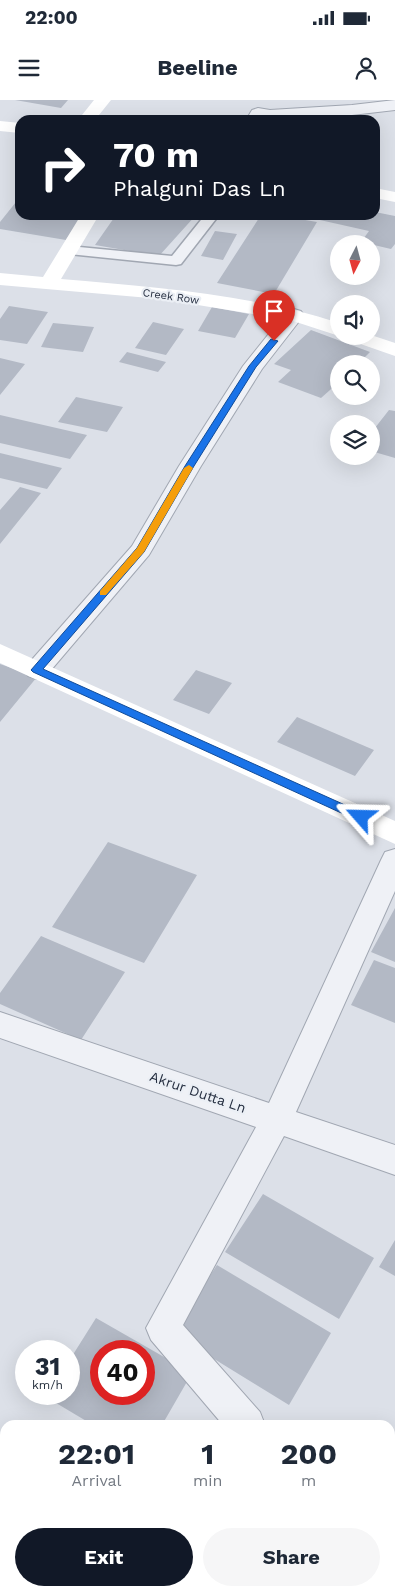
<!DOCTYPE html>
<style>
:root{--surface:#fff;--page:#f6f6f7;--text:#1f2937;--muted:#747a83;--accent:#111827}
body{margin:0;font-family:"Work Sans",sans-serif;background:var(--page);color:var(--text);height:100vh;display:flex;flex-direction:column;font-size:19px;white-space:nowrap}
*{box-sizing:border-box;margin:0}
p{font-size:16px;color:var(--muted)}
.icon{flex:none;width:28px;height:28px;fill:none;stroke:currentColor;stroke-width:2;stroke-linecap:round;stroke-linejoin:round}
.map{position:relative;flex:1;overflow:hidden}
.details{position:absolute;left:0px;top:1320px;width:395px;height:176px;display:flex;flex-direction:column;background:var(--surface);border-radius:15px 15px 0 0;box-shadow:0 5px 20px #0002}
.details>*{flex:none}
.top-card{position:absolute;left:15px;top:15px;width:365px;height:105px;border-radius:15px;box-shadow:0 5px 20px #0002;background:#111827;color:#fff;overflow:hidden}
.needle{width:32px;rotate:186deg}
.fabs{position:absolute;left:330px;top:135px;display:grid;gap:10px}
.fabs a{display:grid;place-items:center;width:50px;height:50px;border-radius:50%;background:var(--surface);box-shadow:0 5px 20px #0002;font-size:25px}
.speed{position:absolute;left:15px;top:1240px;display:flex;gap:10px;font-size:25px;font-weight:700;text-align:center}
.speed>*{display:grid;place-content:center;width:65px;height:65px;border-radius:50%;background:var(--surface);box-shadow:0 5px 20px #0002;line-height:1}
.speed small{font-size:12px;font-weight:400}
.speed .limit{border:8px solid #d22;background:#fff;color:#111}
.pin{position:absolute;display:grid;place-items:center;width:42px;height:42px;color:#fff;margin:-51px -21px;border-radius:50% 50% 50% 0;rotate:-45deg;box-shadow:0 0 5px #0007}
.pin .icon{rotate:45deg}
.me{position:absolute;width:55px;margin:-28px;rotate:295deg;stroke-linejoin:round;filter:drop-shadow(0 0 4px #0008)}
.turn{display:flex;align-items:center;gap:18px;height:105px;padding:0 15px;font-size:22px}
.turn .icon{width:65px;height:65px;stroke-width:2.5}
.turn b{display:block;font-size:35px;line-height:42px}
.eta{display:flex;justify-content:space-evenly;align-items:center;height:85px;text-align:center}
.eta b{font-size:30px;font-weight:700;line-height:35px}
.action{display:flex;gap:10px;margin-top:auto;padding:10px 15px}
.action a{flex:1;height:58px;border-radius:30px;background:var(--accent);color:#fff;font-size:20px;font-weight:700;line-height:58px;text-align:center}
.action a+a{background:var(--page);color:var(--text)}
.status{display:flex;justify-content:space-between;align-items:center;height:35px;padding:0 25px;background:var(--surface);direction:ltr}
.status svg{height:14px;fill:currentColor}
header{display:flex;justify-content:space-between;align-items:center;height:65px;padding:0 15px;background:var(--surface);font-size:22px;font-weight:700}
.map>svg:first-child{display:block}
.building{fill:#b3b9c5;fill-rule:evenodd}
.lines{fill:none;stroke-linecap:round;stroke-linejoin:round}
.lane-casing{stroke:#a1a7b2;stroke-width:3}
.street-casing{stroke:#a1a7b2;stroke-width:2}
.lane{fill:#eff1f6;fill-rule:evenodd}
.street{fill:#eff1f6;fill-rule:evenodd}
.secondary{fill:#fff;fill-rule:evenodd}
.route{fill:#1a73e8;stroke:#114b97}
.slow{fill:#f59e0b}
.labels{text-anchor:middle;stroke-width:4.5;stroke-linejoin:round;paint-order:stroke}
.far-street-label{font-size:11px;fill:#242d3f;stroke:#ebeff5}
.street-label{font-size:14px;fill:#242d3f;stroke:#ebeff5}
</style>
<div class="status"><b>22:00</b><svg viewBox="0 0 49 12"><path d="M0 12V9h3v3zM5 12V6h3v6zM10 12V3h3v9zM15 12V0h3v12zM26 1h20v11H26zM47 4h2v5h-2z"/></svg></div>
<header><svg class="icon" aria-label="menu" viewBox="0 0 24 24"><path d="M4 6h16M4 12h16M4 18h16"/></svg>Beeline<svg class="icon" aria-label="person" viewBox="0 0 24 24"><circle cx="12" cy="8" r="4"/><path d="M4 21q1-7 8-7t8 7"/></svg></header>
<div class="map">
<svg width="395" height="1496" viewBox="0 0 395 1496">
<rect width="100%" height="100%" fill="#dce0e8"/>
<path class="building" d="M15 0H68L61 8Z
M20 97V115H84L66 140 0 129V122Z
M375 112 395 116V144L391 149 361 142 369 131 302 116 375 115Z
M116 115H196L159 156 95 145Z
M261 115H276L317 122 274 194 217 183Z
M215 131 237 134 223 160 201 156Z
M9 206 48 212 27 244 0 240V219Z
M212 207 249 214 235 238 198 231Z
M153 222 184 229 166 255 135 248Z
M53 223 94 227 83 252 41 247Z
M311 230 370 252 358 264H339V282L321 298 278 282 291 270 274 264Z
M127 252 166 262 158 272 119 262Z
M0 258 25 264 0 295Z
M76 297 123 307 107 332 58 322Z
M389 310 395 311V358L371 351V333Z
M0 315 87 335 70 359 0 343Z
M0 353 62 368 47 389 0 378Z
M20 387 41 393 0 444V410Z
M0 564 37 577 0 622Z
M196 570 232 583 209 614 173 600Z
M297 617 374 650 355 676 277 642Z
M108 742 197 775 144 863 52 827Z
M395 808V862L371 852Z
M41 836 125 872 81 940 0 904V893Z
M374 860 395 868V923L351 905Z
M263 1094 374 1158 339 1219 225 1152Z
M395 1140V1176L379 1167Z
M217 1165 331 1233 289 1305 172 1233Z
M96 1218 192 1273 162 1325H93L46 1297 48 1294H69V1261ZM101 1251H144V1294H101Z
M390 1436 395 1440V1473L390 1482Z
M0 1470 5 1473V1491H33L40 1496H0Z
M92 1491H169L175 1496H89Z
M262 1491H287L285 1496H268Z
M303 1491H385L382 1496H300Z"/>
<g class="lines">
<defs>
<path id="lane" d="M205 115H219L181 164 176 165 69 154 64 153 62 150 64 147 69 146 172 156Z"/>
<path id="street" d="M395 0V10L352 15 246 20 252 10 258 8 270 10 352 5Z
M294 209 301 211 304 215 262 269 201 366 149 455 46 576 37 579 28 576 25 570 28 564 132 446 179 366 243 266 287 211Z
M395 749V791L296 1012 395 1045V1075L284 1036 183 1225 260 1312 265 1325H223L151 1240 146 1228 256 1027 0 938V912L269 1003 381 760 385 752Z
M190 1491H232L234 1496H192Z"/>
</defs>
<use href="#lane" class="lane-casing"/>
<use href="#street" class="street-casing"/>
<use href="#lane" class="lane"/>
<use href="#street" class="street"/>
<path class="secondary" d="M94 0H111L95 20H78Z
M0 21 20 23V33L0 31Z
M375 88 395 92V102L375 98Z
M81 115H99L61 179C154 187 250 194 339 223V236L290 220 161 199 0 185V173L43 177Z
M371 235 395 243V256L349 240 346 236H371Z
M0 544 395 721V744L0 563Z"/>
</g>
<path class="route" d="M271 239 278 241 256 267 194 366 144 452 43 569 365 714 366 717 365 720 361 722 33 572 31 570 137 448 185 366 249 266Z"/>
<path class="slow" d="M189 365 193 368 144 452 106 495H100V491L137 448 184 368Z"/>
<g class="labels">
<g class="far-street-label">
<text transform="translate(171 196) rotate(8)" y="4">Creek Row</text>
</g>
<g class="street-label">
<text transform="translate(198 992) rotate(19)" y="5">Akrur Dutta Ln</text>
</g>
</g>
</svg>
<div class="fabs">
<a><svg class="needle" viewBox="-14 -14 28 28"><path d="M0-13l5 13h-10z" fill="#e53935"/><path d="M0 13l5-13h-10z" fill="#747a83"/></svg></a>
<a><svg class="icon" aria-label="sound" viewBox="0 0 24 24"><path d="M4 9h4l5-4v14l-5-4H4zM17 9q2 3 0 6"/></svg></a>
<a><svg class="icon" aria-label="search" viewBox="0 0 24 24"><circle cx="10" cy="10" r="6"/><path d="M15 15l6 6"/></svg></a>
<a><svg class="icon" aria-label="layers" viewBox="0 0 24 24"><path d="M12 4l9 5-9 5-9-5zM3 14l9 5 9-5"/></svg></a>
</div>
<div class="speed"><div>31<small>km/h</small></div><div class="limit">40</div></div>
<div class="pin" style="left:274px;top:241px;background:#d93025"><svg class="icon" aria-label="arrive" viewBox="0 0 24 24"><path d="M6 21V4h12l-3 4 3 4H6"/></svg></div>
<svg class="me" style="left:361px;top:717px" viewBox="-20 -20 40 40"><path d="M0-17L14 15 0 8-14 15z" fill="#1a73e8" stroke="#fff" stroke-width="4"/></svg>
<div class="top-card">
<div class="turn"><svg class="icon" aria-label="right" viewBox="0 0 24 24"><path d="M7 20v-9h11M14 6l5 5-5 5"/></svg><div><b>70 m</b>Phalguni Das Ln</div></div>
</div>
<section class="details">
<div class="eta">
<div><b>22:01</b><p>Arrival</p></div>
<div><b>1</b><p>min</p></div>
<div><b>200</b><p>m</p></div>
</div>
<div class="action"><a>Exit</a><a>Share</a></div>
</section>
</div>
